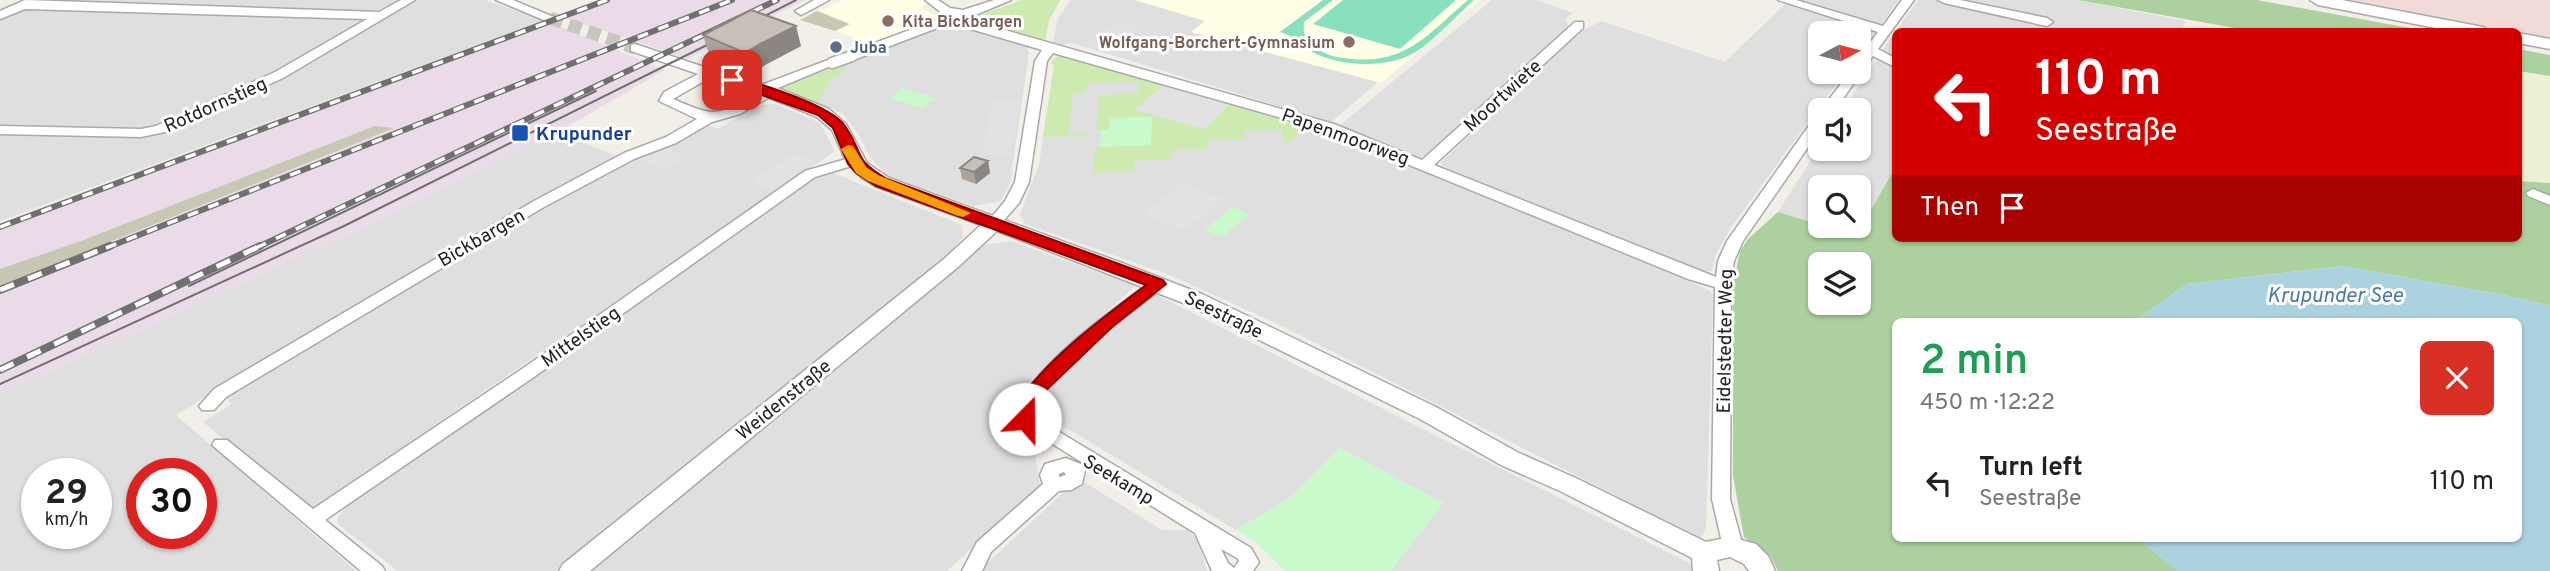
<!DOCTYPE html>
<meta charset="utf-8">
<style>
:root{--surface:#fff;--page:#f2f2f2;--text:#222;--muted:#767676}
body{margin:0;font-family:Overpass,sans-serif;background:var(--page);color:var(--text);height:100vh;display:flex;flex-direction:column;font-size:26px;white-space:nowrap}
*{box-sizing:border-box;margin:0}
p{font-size:23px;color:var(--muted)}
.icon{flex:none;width:38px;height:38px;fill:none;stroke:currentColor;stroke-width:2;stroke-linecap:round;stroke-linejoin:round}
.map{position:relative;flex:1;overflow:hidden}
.panel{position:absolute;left:1892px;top:318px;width:630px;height:224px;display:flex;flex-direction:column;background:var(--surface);border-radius:10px;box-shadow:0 2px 5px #0004}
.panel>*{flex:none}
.guide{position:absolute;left:1892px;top:28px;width:630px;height:214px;border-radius:10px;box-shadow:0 2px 5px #0004;background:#d40000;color:#fff;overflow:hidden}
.needle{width:46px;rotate:83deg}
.controls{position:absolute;left:1808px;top:21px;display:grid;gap:14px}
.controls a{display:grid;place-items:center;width:63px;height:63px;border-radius:10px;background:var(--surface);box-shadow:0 2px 5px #0004;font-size:35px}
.speed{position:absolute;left:21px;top:458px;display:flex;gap:14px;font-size:35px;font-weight:700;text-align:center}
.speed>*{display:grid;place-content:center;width:91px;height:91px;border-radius:50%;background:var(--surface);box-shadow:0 2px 5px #0004;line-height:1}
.speed small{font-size:18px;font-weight:400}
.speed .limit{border:10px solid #d22;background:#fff;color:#111}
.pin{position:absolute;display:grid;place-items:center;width:60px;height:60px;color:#fff;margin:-30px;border-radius:14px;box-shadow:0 4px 10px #0006}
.me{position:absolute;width:77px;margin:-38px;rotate:22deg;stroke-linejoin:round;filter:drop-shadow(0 0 5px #0008)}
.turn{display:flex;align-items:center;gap:24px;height:147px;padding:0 28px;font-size:32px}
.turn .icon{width:91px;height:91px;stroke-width:2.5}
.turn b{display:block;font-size:49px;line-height:60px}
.then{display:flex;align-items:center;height:66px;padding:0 28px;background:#0003;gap:14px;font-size:26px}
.round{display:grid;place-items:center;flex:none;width:74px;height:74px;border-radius:10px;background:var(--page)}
.head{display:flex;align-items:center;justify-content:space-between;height:119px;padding:0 28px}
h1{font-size:42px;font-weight:600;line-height:52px;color:#1e9e55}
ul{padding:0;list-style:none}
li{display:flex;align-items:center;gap:21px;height:91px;padding:0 28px}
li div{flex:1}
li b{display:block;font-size:26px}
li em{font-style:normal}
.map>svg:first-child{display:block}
.residential{fill:#e0dfdf;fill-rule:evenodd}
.commercial{fill:#f2dad9}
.industrial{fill:#ebdbe8}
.education{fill:#ffffe5}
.construction{fill:#c7c7b4}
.farmland{fill:#eef0d5}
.grass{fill:#cdebb0}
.forest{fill:#add19e;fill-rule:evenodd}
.park{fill:#c8facc}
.pitch{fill:#88e0be}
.parking{fill:#e2e2e2}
.water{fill:#aad3df}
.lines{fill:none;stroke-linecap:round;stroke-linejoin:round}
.minor-tunnel{stroke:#c8c6c1;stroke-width:13;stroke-dasharray:13 7;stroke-linecap:butt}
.pedestrian-casing{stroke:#a9a9a9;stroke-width:13}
.minor-casing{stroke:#a9a9a9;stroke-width:3}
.tertiary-casing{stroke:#a9a9a9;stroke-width:3}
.pedestrian{stroke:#fff;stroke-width:10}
.minor{fill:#fff;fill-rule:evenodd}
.tertiary{fill:#fff;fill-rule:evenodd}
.tram{stroke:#707070;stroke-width:2}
.rail-far1-casing{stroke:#707070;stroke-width:6}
.rail-casing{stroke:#707070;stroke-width:8}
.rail-far1{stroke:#fff;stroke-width:3.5;stroke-dasharray:11;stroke-linecap:butt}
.rail{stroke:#fff;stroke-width:5;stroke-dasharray:15;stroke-linecap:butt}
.wall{fill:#aba49e}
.shaded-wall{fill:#8b8681}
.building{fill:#c7bfb8;stroke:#8b8681;stroke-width:2}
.route{fill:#d40000;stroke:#8a0000;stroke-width:2}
.slow{fill:#f59e0b}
.education-dot{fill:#8d6e63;stroke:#fff;stroke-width:2.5}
.service-dot{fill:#5c6f8a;stroke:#fff;stroke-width:2.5}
.transit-dot{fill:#1a4fb4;stroke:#fff;stroke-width:2.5}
.labels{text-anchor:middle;stroke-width:6;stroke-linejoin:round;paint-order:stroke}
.far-education-label{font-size:16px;font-weight:bold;fill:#785e54;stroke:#fff;text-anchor:start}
.far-service-label{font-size:16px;font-weight:bold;fill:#4e5e75;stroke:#fff;text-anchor:start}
.street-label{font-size:19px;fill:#222;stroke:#fff}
.transit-label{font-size:19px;font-weight:bold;fill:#164399;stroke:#fff;text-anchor:start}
.water-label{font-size:21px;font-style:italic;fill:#4a7aab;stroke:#fff}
</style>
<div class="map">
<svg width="2550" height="571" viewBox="0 0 2550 571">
<rect width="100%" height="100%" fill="#f2efe9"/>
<path class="residential" d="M40 0H401L381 9 363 12 42 4Z
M416 0H485L544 20 0 221V134L139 137 157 133 221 108 299 69Z
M1070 0H1135L1206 21 1192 32 1378 82 1331 122 1072 43 1062 45 1053 42 1057 21Z
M1492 0H1536L1573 13 1565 19 1569 26 1426 156 1420 157 1340 125Z
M1791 0H1899L1879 27Z
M1918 0H2078L2186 21 2180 32H1895Z
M1786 3 1875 31 1859 56 1858 33H1820V72H1845L1731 227 1715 256 1712 271H1697L1442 166 1441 162 1580 32 1601 21 1725 62Z
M20 9 369 19 289 67 164 124 144 129 0 126V18Z
M956 26 1026 46 1029 53 1010 183 1001 201 973 206 888 176 870 157 858 133 843 114 779 87 944 27Z
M1895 32V168L1856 236 1822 226H1858V187H1820V225L1778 212 1820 146V149H1858V110H1843Z
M1061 56 1325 130 1709 290 1713 295 1706 529 1700 538 1284 327 1170 275 1025 224 1020 214 1039 165 1054 66 1051 63 1054 58Z
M776 104 820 123 835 151 311 510 203 422 232 404 222 396 487 236 631 158 635 160 673 144 708 125 718 129 760 105Z
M558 132 619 157 389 285 176 415 356 571H0V394L368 225ZM37 474H96V534H37ZM142 474H201V534H142Z
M833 173 962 225 963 237 951 252 557 571H398L339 525 337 519 347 505 814 178Z
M1011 241 1135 286 1012 397 1010 409 1017 427 1033 438 1040 486 947 571H588L984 245Z
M1157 295 1689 563 1693 571H1391L1443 503 1340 448 1291 497 1236 530 1060 424 1051 425 1037 415 1035 410 1039 398 1116 325Z
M1084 482 1162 530H1188L1197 539 1207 571H979L1066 490Z"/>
<path class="commercial" d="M2333 0H2550V41L2518 35V32L2498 31Z"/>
<path class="industrial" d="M602 0H805L688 59 560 16Z
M544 20 665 70 558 132 368 225 0 394V223Z"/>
<path class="education" d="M843 0H924L928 3 921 7 939 18 870 44 837 31 851 24 819 11Z
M1135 0H1480L1381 83 1191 32 1205 21Z"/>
<path class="construction" d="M817 11 849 24 835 31 800 20Z
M375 126 394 128 0 286V269L81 241Z"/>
<path class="farmland" d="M2518 71 2550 76V183L2518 181Z"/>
<path class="grass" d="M1021 0H1060L1049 21 1045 40 968 20Z
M1058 56 1157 82 1155 86 1164 85 1135 110 1204 129 1231 103 1308 125 1287 144 1283 143 1281 129 1244 131 1245 139 1209 140 1208 149 1172 150V159L1135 160 1134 171 1093 173 1095 147 1151 145 1152 117 1111 118 1110 130 1096 131 1099 96 1138 93V82L1087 83 1085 93 1073 94 1068 134H1089L1087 136 1043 137 1054 66 1051 63Z
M838 66 848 70 830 81 817 103 779 87Z"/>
<path class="forest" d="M2078 0H2257L2426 31H2252Z
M2518 49 2550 55V76L2518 71Z
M1895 168V238H2518V181L2550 183V306L2508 296 2342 266 2187 284 2133 322H1895V539H2139L2178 571H1778L1770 556 1744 537 1733 476V286L1740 251 1748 239 1778 212 1856 236ZM1820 264H1858V303H1820Z"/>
<path class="park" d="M903 88 936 98 923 108 890 98Z
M1152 117 1151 145 1100 147 1101 130H1109L1110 118Z
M1232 207 1250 214 1222 237 1205 230Z
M1339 448 1443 503 1391 571H1285L1255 542 1236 530 1291 497Z"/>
<path class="pitch" d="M1323 0H1333L1304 22C1302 36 1308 45 1321 51 1331 57 1342 58 1352 59 1407 64 1429 33 1468 0H1474C1456 16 1437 38 1417 51 1391 68 1349 67 1321 56 1303 49 1301 39 1280 32Z
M1343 0H1456L1400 49 1313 24Z"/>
<path class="parking" d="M1119 22 1140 28 1104 52 1083 45Z
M1164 85 1231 103 1204 129 1134 110Z
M1020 100 1011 154 982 155 992 101Z
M665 147 684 158 661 170 639 159Z
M794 154 815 161 772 189 751 181Z
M1182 183 1223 199 1185 231 1143 214Z"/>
<path class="water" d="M2342 266 2508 296 2550 306V571H2178L2139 539H2518V322H2133L2187 284Z"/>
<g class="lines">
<path class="minor-tunnel" d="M550 18 635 48"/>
<defs>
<path id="pedestrian" d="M832 63 852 56"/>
<path id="minor" d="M25 0 379 12 401 0H415L283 78 165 132 141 137 0 134V126L141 129 156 126 275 72 367 19 25 9 0 19V11Z
M496 0H513L556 18 550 22 546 21Z
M814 0H829L805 13 801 15 795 11Z
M925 0H938L950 8 963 10 994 0H1011L966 19 1334 124 1422 160 1575 22H1583V28L1434 165 1716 277 1718 261 1727 241 1815 117 1820 116V130L1743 241 1734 261 1731 284 1730 499 1743 547 1740 552 1733 554 1726 552 1723 547 1712 499 1715 287 1688 279 1324 130 1053 53 1047 61 1029 182 1019 203 998 227H988L986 224 1005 201 1015 182 1035 61 1042 50 957 25H945L856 59H848V53L939 19 956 16 942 13Z
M1778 0H1796L1883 26 1902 0H1914L1878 49 1895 58V67L1873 56 1835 110H1821L1850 72H1858V59L1878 32Z
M1938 0H1960L2047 18 2053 22 2047 26 1944 3Z
M635 44 713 70V76L673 99C717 118 716 116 757 93L755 90 756 87 828 60H836L838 63 773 90V95L740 114 712 122 676 143 634 159 544 207 226 397 214 410H202L199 406 214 389 534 201 624 153 666 137 697 119 659 101 664 92 698 74 631 51V45Z
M853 157 858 158 860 161 858 164 815 177 531 379 325 520 382 566 385 571H361L212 445 215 440H227L313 509 519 371 805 171Z
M2533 189 2550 196V205L2528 196 2526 193Z
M1158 279 1166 284 1164 287C1120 321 1059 363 1031 410L1033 416 1251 548 1259 562 1253 571H1212L1195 533 1019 423 1013 410C1046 356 1103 317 1152 281ZM1221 549 1237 558 1239 561 1234 568 1228 563Z
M1066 458 1083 465 1085 470 1082 484 1071 490 1059 491 991 552 982 571H962L977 542 1043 484 1040 475 1045 464ZM1064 472 1066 475 1059 477V474Z"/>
<path id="tertiary" d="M2310 0H2342L2483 27 2491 32H2456L2318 5Z
M2518 33 2550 39V49L2518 43Z
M709 68 780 89 829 109 846 124 867 163 889 178 1122 263 1202 294 1436 407 1519 453 1578 479 1706 542 1730 537 1756 544 1768 556 1775 571H1749L1744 564 1730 557 1717 560 1719 571H1693L1692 558 1560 491 1501 465 1420 419 1186 304 997 231 958 267 590 571H559L563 564 944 259 981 225 875 186 862 178 845 159 832 130 817 117 768 97 703 77 701 73Z"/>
</defs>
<use href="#pedestrian" class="pedestrian-casing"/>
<use href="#minor" class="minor-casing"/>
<use href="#tertiary" class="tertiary-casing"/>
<use href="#pedestrian" class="pedestrian"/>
<use href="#minor" class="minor"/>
<use href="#tertiary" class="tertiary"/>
<path class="tram" d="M747 25 796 0
M189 286 596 91
M0 384 344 226 723 37"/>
<defs>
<path id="rail-far1" d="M0 227 607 0
M106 248 732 0
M256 248 777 0"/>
<path id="rail" d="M0 290 110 246
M0 370 260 246"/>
</defs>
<use href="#rail-far1" class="rail-far1-casing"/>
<use href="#rail" class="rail-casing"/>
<use href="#rail-far1" class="rail-far1"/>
<use href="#rail" class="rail"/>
</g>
<path class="wall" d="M703 35 801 46 765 65 751 74 709 55Z
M988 161 990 173 976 184 962 179 960 168Z"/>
<path class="shaded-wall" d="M796 26 801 46 765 65 751 74 745 53 760 44Z
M988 161 990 173 976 184 974 172Z"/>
<path class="building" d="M751 10 796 26 760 44 745 53 703 35Z
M974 157 988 161 974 172 960 168Z"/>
<path class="route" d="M732 76C758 83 831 105 845 126 865 154 851 158 887 179L1163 280 1166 284 1112 327 1038 398 1031 410 1034 419 1031 424H1018L1013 410C1041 363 1102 318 1146 285L876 186 856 173 848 164 833 128 818 115 728 83V78Z"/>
<path class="slow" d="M848 145 853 146 866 167 878 175 971 213 963 217 958 216 868 181 856 173 841 149Z"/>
<g class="education-dot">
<circle cx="888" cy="21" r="7"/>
<circle cx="1349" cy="42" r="7"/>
</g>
<circle class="service-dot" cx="836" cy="47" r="7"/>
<rect class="transit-dot" x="511" y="124" width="18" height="18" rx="3.5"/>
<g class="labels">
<g class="far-education-label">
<text x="902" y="27">Kita Bickbargen</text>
<text x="1335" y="48" text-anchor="end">Wolfgang-Borchert-Gymnasium</text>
</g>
<g class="far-service-label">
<text x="850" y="53">Juba</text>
</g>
<g class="street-label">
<text transform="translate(1502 95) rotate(-42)" y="7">Moortwiete</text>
<text transform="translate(215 104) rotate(-24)" y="7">Rotdornstieg</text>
<text transform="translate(1346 136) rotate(20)" y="7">Papenmoorweg</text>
<text transform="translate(481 237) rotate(-30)" y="7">Bickbargen</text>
<text transform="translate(1224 314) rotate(26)" y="7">Seestraße</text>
<text transform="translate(580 336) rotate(-35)" y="7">Mittelstieg</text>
<text transform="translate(1724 341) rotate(-89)" y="7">Eidelstedter Weg</text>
<text transform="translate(783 399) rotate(-39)" y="7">Weidenstraße</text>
<text transform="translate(1119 479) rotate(31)" y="7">Seekamp</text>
</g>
<g class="transit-label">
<text x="536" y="140">Krupunder</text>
</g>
<g class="water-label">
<text x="2335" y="302">Krupunder See</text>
</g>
</g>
</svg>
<div class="controls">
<a><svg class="needle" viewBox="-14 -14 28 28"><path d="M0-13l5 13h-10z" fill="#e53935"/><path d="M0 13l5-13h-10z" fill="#767676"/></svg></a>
<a><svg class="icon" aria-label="sound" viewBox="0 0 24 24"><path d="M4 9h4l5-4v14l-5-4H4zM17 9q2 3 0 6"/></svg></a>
<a><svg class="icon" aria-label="search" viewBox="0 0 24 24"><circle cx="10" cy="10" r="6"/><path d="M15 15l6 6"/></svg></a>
<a><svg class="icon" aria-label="layers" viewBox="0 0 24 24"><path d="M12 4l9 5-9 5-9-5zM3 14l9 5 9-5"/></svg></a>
</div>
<div class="speed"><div>29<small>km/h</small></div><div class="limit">30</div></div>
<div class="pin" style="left:732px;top:80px;background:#d93025"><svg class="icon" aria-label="arrive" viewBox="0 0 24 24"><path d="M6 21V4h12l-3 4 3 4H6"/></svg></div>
<svg class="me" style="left:1025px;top:419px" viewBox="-20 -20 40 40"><circle r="19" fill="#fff"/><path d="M0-13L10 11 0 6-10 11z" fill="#d40000"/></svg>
<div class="guide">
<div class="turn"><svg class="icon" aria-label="left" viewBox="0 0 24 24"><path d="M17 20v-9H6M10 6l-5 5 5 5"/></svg><div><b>110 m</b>Seestraße</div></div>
<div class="then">Then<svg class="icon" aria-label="arrive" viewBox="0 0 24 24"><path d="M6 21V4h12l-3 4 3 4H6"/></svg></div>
</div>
<section class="panel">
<div class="head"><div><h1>2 min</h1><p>450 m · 12:22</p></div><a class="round" style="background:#d93025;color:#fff"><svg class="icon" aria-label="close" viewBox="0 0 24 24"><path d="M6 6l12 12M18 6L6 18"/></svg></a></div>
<ul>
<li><svg class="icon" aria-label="left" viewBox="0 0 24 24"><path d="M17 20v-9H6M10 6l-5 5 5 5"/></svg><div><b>Turn left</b><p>Seestraße</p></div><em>110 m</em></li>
</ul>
</section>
</div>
